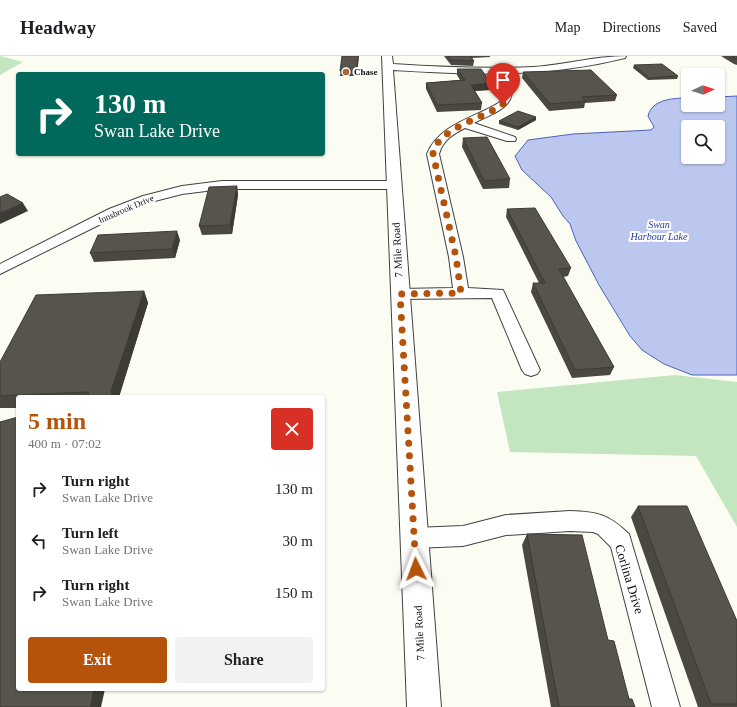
<!DOCTYPE html>
<meta charset="utf-8">
<style>
:root{--surface:#fff;--page:#f2f2f2;--text:#202124;--muted:#757577;--line:#e0e0e0;--accent:#b45309}
body{margin:0;font-family:"Times New Roman",serif;background:var(--page);color:var(--text);height:100vh;display:flex;flex-direction:column;font-size:15px;white-space:nowrap}
*{box-sizing:border-box;margin:0}
p{font-size:13px;color:var(--muted)}
.icon{flex:none;width:22px;height:22px;fill:none;stroke:currentColor;stroke-width:2;stroke-linecap:round;stroke-linejoin:round}
.map{position:relative;flex:1;overflow:hidden}
.sheet{position:absolute;left:16px;top:339px;width:309px;height:296px;display:flex;flex-direction:column;background:var(--surface);border-radius:4px;box-shadow:0 1px 3px #0004}
.sheet>*{flex:none}
.hud{position:absolute;left:16px;top:16px;width:309px;height:84px;border-radius:4px;box-shadow:0 1px 3px #0004;background:#00695c;color:#fff;overflow:hidden}
.needle{width:26px;rotate:86deg}
.fabs{position:absolute;left:681px;top:12px;display:grid;gap:8px}
.fabs a{display:grid;place-items:center;width:44px;height:44px;border-radius:4px;background:var(--surface);box-shadow:0 1px 3px #0004;font-size:20px}
.pin{position:absolute;display:grid;place-items:center;width:34px;height:34px;color:#fff;margin:-41px -17px;border-radius:50% 50% 50% 0;rotate:-45deg;box-shadow:0 0 4px #0007}
.pin .icon{rotate:45deg}
.me{position:absolute;width:44px;margin:-22px;rotate:357deg;stroke-linejoin:round;filter:drop-shadow(0 0 3px #0008)}
.turn{display:flex;align-items:center;gap:14px;height:84px;padding:0 12px;font-size:18px}
.turn .icon{width:52px;height:52px;stroke-width:2.5}
.turn b{display:block;font-size:28px;line-height:34px}
.round{display:grid;place-items:center;flex:none;width:42px;height:42px;border-radius:4px;background:var(--page)}
.summary{display:flex;align-items:center;justify-content:space-between;height:68px;padding:0 12px}
h1{font-size:24px;font-weight:700;line-height:30px;color:var(--accent)}
.primary-button{display:flex;gap:8px;margin-top:auto;padding:8px 12px}
.primary-button a{flex:1;height:46px;border-radius:4px;background:var(--accent);color:#fff;font-size:16px;font-weight:700;line-height:46px;text-align:center}
.primary-button a+a{background:var(--page);color:var(--text)}
ul{padding:0;list-style:none}
li{display:flex;align-items:center;gap:12px;height:52px;padding:0 12px}
li div{flex:1}
li b{display:block;font-size:15px}
li em{font-style:normal}
header{display:flex;align-items:center;gap:24px;box-sizing:border-box;height:56px;padding:0 20px;background:var(--surface);border-bottom:1px solid var(--line)}
header strong{font-size:19px}
nav{display:flex;gap:22px;margin-inline-start:auto;font-size:14px}
.map>svg:first-child{display:block}
.green{fill:#c3e5bf}
.water{fill:#bcc7ef;stroke:#4b62be;fill-rule:evenodd}
.lines{fill:none;stroke-linecap:round;stroke-linejoin:round}
.minor-casing{stroke:#424242;stroke-width:2}
.tertiary-casing{stroke:#424242;stroke-width:2}
.minor{fill:#fff;fill-rule:evenodd}
.tertiary{fill:#fff;fill-rule:evenodd}
.wall{fill:#4a4841}
.shaded-wall{fill:#3c3b35}
.building{fill:#56544c;stroke:#3c3b35}
.route{stroke:#b45309;stroke-width:7;stroke-dasharray:0 12.6}
.poi-dot{fill:#af6136;stroke:#fff;stroke-width:1.5}
.labels{text-anchor:middle;stroke-width:4;stroke-linejoin:round;paint-order:stroke}
.far-poi-label{font-size:9px;font-weight:bold;fill:#0f0f0f;stroke:#fff;text-anchor:start}
.far-street-label{font-size:9px;fill:#0f0f0f;stroke:#fff}
.far-water-label{font-size:10px;font-style:italic;fill:#263792;stroke:#fff}
.street-label{font-size:11px;fill:#0f0f0f;stroke:#fff}
.near-street-label{font-size:13px;fill:#0f0f0f;stroke:#fff}
</style>
<header>
<strong>Headway</strong>
<nav><a>Map</a><a>Directions</a><a>Saved</a></nav>
</header>
<div class="map">
<svg width="737" height="651" viewBox="0 0 737 651">
<rect width="100%" height="100%" fill="#fbfdf2"/>
<path class="green" d="M0 0 23 6 0 19Z
M675 319 737 326V471L696 400 510 396 497 336Z"/>
<path class="water" d="M737 40V319H692L664 308 642 294 630 280 599 229 576 185 570 168 563 160 551 141 522 114 515 100 528 84 573 78 651 74 654 71 648 60C652 43 674 42 688 42V49H718V41ZM688 71H718V101H688Z"/>
<g class="lines">
<defs>
<path id="minor" d="M505 12 509 15C521 50 500 54 474 67L515 81 516 83 515 85H507L465 72C453 78 443 84 439 98L463 201 468 232 503 234 540 314 537 318 531 320 525 318 522 314 492 242 400 243 395 241 392 238 395 235 400 233 453 232 449 201 427 98C439 68 475 62 500 46L504 32 501 15Z
M222 125H394L400 129 394 133H222L182 138 151 146 119 159 0 218V208L109 153 143 140 182 130Z
M570 455C598 456 608 458 629 478L680 651H652L611 491 598 478 593 476 570 475 506 479 463 490 414 492 406 489 403 482 406 475 414 472 463 470 506 459Z"/>
<path id="tertiary" d="M382 0H392L393 8C439 11 486 13 533 11 564 9 595 0 626 0L625 2C545 22 474 19 393 14L441 651H407Z"/>
</defs>
<use href="#minor" class="minor-casing"/>
<use href="#tertiary" class="tertiary-casing"/>
<use href="#minor" class="minor"/>
<use href="#tertiary" class="tertiary"/>
</g>
<path class="wall" d="M342 0H359L357 20H340Z
M444 0H490V1L472 2 474 5 473 10 451 9Z
M721 0H737V9L734 8Z
M634 9 678 20 677 23 648 24 633 12Z
M457 13 491 27 490 34 475 35 482 47 481 54 437 56 426 33V27L460 24 457 19Z
M523 16 617 39 615 45 585 47 584 52 549 55 522 22Z
M536 61V64L518 74 499 68V65Z
M463 82 510 123 509 132 483 133 462 91Z
M237 130 238 139 232 178 202 179 199 170Z
M507 153 571 212 568 220 563 221 614 311 610 319 572 322 531 236 533 227H539L506 161Z
M180 184 175 202 94 206 90 197Z
M144 235 148 247 119 341H18V352H0V306Z
M638 450 737 565V651H698L631 461Z
M527 478 608 584 629 643 635 651H551L522 489Z"/>
<path class="shaded-wall" d="M491 27 490 34 470 35 471 29Z
M536 61V64L518 74V71Z
M237 130 238 139 232 178 230 169Z
M23 147 28 155 0 168V157Z
M177 175 180 184 175 202 172 193Z
M144 235 148 247 119 341H112L111 335Z
M94 633H105L101 651H90Z"/>
<path class="building" d="M342 0H358L357 15H340Z
M448 0H470L474 5 451 4Z
M731 0H737V3H736Z
M662 8 678 20 649 22 634 9Z
M457 13H481L491 27 471 29 482 47 437 49 426 27 465 24Z
M591 14 617 39 582 41 586 45 550 48 523 16Z
M518 55 536 61 518 71 499 65Z
M487 81 510 123 484 125 463 82Z
M237 130 230 169 199 170 209 131Z
M7 138 23 147 0 157V141Z
M535 152 571 212 559 213 614 311 575 314 533 227H545L507 153Z
M177 175 172 193 90 197 98 179Z
M144 235 111 335 112 341H88H89L88 336 0 340V306L36 239Z
M18 361V633H94L90 651H0V366Z
M638 450H687L737 565V648H711Z
M527 478 582 479 608 584 614 585 629 643H632L635 651H559Z"/>
<g class="lines">
<path class="route" d="M416 513 400 238 461 237 456 201 433 98C436 73 485 62 503 48"/>
</g>
<circle class="poi-dot" cx="346" cy="16" r="4"/>
<g class="labels">
<g class="far-poi-label">
<text x="354" y="19">Chase</text>
</g>
<g class="far-street-label">
<text transform="translate(126 153) rotate(-23)" y="3">Innsbrook Drive</text>
</g>
<g class="far-water-label">
<text x="659" y="172">Swan<tspan x="659" dy="12">Harbour Lake</tspan></text>
</g>
<g class="street-label">
<text transform="translate(397 194) rotate(-93)" y="4">7 Mile Road</text>
<text transform="translate(419 577) rotate(-93)" y="4">7 Mile Road</text>
</g>
<g class="near-street-label">
<text transform="translate(630 523) rotate(73)" y="5">Corlina Drive</text>
</g>
</g>
</svg>
<div class="fabs">
<a><svg class="needle" viewBox="-14 -14 28 28"><path d="M0-13l5 13h-10z" fill="#e53935"/><path d="M0 13l5-13h-10z" fill="#757577"/></svg></a>
<a><svg class="icon" aria-label="search" viewBox="0 0 24 24"><circle cx="10" cy="10" r="6"/><path d="M15 15l6 6"/></svg></a>
</div>
<div class="pin" style="left:503px;top:48px;background:#d93025"><svg class="icon" aria-label="arrive" viewBox="0 0 24 24"><path d="M6 21V4h12l-3 4 3 4H6"/></svg></div>
<svg class="me" style="left:416px;top:513px" viewBox="-20 -20 40 40"><path d="M0-17L14 15 0 8-14 15z" fill="#b45309" stroke="#fff" stroke-width="4"/></svg>
<div class="hud">
<div class="turn"><svg class="icon" aria-label="right" viewBox="0 0 24 24"><path d="M7 20v-9h11M14 6l5 5-5 5"/></svg><div><b>130 m</b>Swan Lake Drive</div></div>
</div>
<section class="sheet">
<div class="summary"><div><h1>5 min</h1><p>400 m · 07:02</p></div><a class="round" style="background:#d93025;color:#fff"><svg class="icon" aria-label="close" viewBox="0 0 24 24"><path d="M6 6l12 12M18 6L6 18"/></svg></a></div>
<ul>
<li><svg class="icon" aria-label="right" viewBox="0 0 24 24"><path d="M7 20v-9h11M14 6l5 5-5 5"/></svg><div><b>Turn right</b><p>Swan Lake Drive</p></div><em>130 m</em></li>
<li><svg class="icon" aria-label="left" viewBox="0 0 24 24"><path d="M17 20v-9H6M10 6l-5 5 5 5"/></svg><div><b>Turn left</b><p>Swan Lake Drive</p></div><em>30 m</em></li>
<li><svg class="icon" aria-label="right" viewBox="0 0 24 24"><path d="M7 20v-9h11M14 6l5 5-5 5"/></svg><div><b>Turn right</b><p>Swan Lake Drive</p></div><em>150 m</em></li>
</ul>
<div class="primary-button"><a>Exit</a><a>Share</a></div>
</section>
</div>
